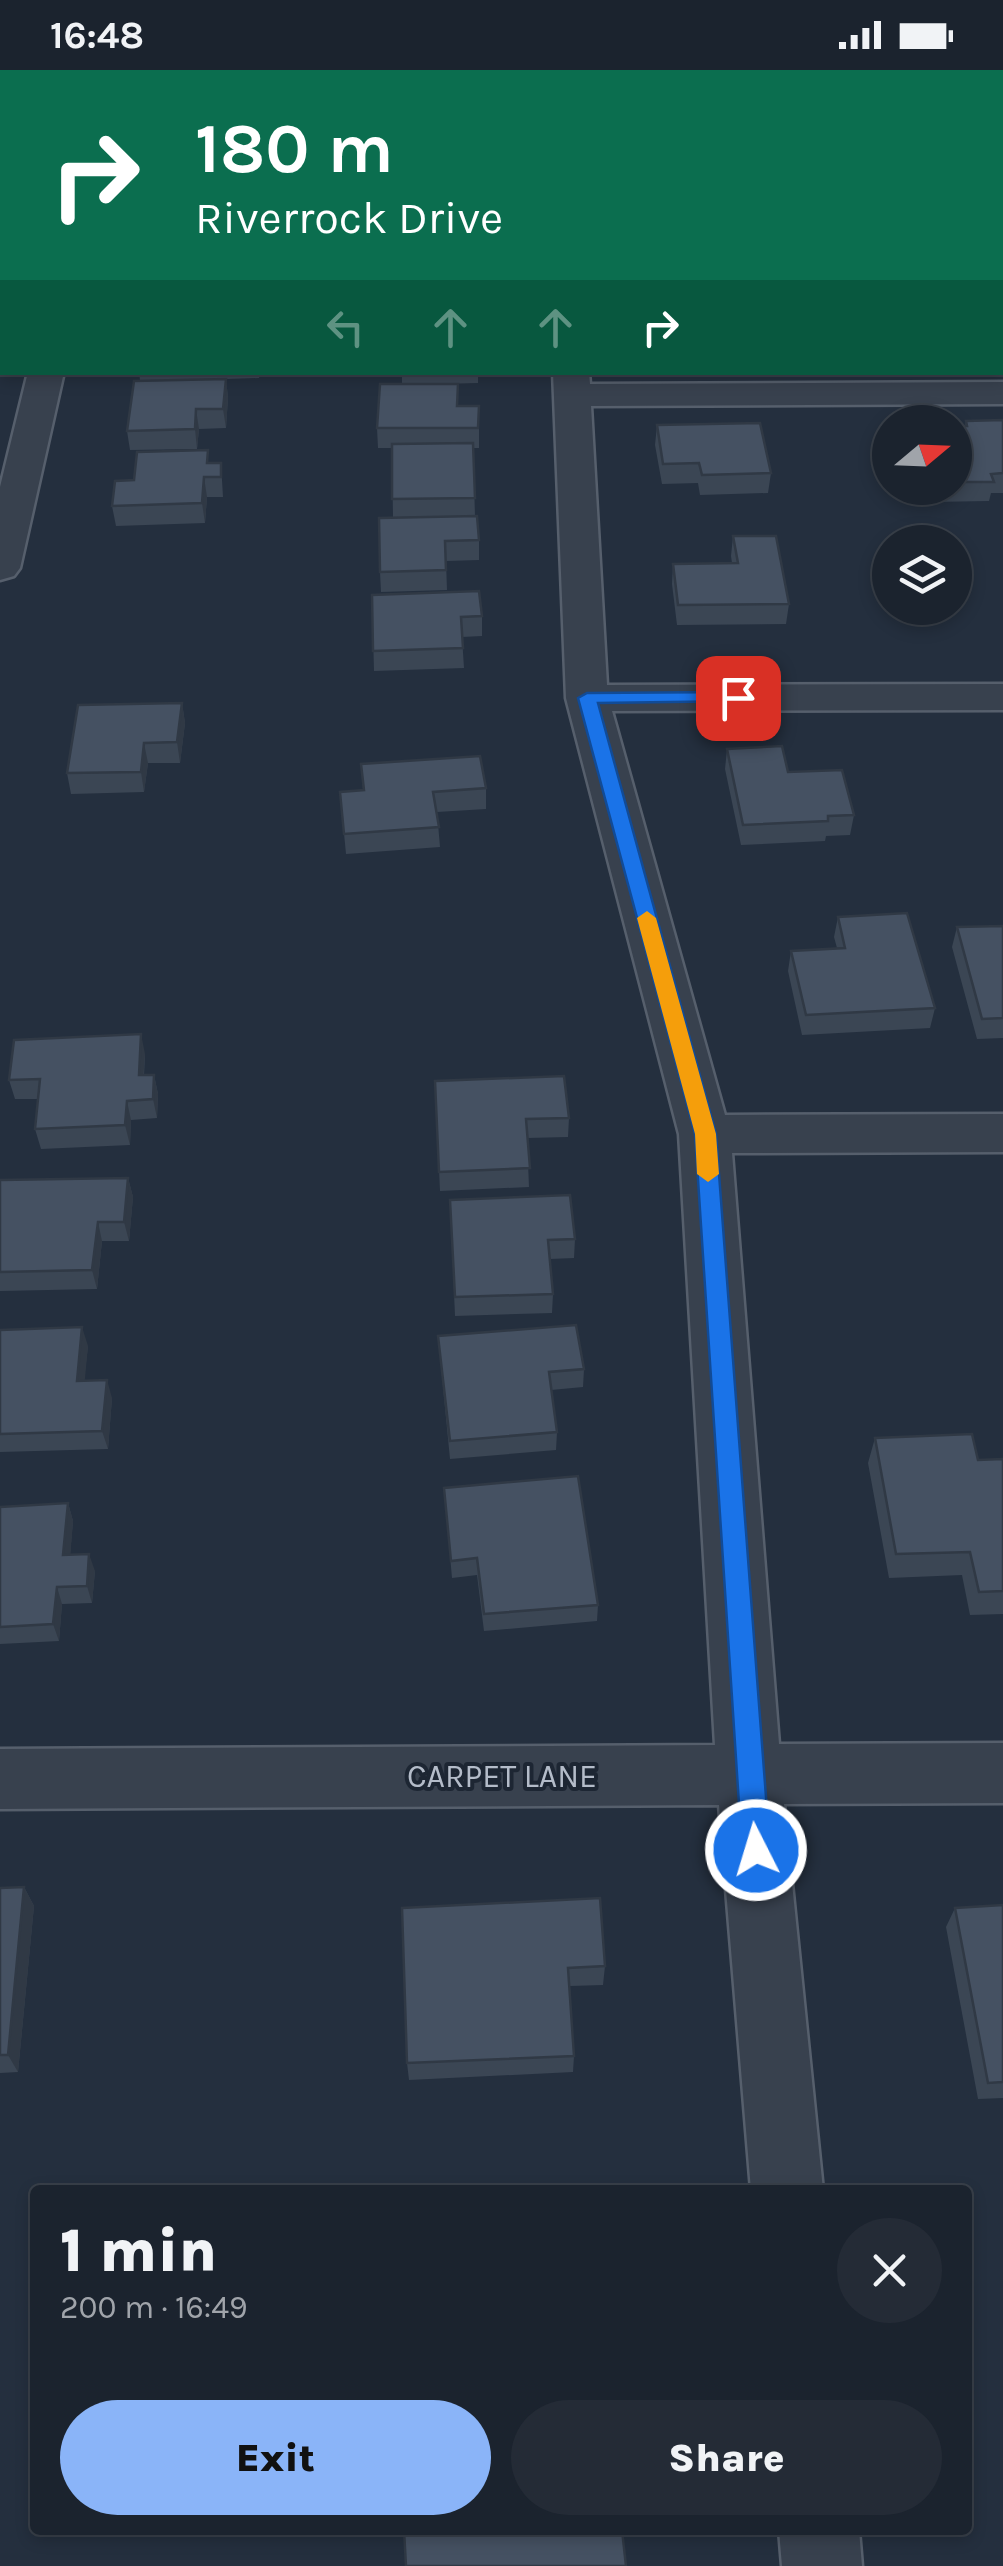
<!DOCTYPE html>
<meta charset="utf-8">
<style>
:root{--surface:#1b232e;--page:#242b36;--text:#f1f3f6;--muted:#a0a4aa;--line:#39404a;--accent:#8ab4f8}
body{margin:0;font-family:Karla,sans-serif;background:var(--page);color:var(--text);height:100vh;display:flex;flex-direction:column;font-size:38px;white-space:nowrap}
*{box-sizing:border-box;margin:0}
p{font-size:32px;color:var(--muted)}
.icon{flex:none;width:55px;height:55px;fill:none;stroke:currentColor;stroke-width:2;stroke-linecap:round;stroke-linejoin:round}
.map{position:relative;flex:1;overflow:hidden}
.sheet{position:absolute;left:30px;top:2115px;width:942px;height:350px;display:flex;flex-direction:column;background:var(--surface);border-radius:10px;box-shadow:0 5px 15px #0003,0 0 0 2px var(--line)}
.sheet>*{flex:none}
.top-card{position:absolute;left:0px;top:0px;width:1005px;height:305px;box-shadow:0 5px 15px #0003,0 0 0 2px var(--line);background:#0b6e4f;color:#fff;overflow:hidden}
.needle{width:65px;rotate:71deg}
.buttons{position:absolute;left:872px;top:335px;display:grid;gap:20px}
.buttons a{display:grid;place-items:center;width:100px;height:100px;border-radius:50%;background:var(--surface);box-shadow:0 5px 15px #0003,0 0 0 2px var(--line);font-size:50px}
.pin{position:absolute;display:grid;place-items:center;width:85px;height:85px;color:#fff;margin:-42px;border-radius:20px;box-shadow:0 5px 15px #0006}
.me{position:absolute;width:110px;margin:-55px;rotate:355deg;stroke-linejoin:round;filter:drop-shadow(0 0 8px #0008)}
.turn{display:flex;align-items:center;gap:35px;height:210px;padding:0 30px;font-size:45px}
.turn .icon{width:130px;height:130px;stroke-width:2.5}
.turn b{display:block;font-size:70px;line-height:85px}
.lanes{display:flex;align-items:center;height:95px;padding:0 30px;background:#0003;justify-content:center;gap:50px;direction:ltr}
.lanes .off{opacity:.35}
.round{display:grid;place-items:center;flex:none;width:105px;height:105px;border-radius:52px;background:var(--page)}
.head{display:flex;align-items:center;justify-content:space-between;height:170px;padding:0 30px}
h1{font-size:60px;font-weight:800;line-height:75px}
.primary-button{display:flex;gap:20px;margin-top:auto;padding:20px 30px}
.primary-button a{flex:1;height:115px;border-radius:60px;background:var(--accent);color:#111;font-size:40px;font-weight:800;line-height:115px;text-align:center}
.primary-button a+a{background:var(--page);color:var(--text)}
.status{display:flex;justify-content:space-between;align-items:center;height:70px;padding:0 50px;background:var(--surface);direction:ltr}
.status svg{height:28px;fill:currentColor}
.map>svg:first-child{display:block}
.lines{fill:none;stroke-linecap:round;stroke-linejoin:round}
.street-casing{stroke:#565f6c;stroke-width:5}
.secondary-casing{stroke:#565f6c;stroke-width:5}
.street{fill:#38414e;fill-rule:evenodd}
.secondary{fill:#465061;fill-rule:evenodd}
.wall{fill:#3b4654}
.shaded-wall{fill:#303945}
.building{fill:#455162;stroke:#303945;stroke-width:2.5}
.route{fill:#1a73e8;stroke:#114b97;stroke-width:2.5}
.slow{fill:#f59e0b}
.labels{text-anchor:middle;stroke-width:8;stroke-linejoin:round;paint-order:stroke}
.street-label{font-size:32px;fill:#b4bcc9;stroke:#1d2633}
</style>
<div class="status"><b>16:48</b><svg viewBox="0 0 49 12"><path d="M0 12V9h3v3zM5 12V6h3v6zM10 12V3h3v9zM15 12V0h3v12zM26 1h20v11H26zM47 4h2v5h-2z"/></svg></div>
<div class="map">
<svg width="1003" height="2496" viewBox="0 0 1003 2496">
<rect width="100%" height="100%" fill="#242f3e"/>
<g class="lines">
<defs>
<path id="street" d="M535 0H565V2H535Z
M28 302H64L20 498 14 506 0 510V417Z
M553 302H589L590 314 1003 312V334L591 336 607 615 1003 614V640L612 641 725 1045 1003 1044V1082L732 1083 779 1674 1003 1673V1733L784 1734 823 2120H751L719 1735 0 1739V1679L715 1675 679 1064 566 628Z
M779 2460H859L862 2496H782Z"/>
<path id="secondary" d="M1002 80H1003V98H1002Z"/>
</defs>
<use href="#street" class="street-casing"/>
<use href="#secondary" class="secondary-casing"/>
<use href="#street" class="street"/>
<use href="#secondary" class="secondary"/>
</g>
<path class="wall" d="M0 0 2 2V43H0Z
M389 0H472V1L389 2Z
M0 89H2V123H0Z
M139 302H260L259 308 226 309 228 328 226 358 199 359 197 379 130 380 127 361 140 310Z
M402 302H478V313L440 314 458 336H479V378H473L475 446 479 470V490L446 491 447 520 381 522 380 502 393 448 392 378H378L377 358 402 314Z
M1003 350V423H991L989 431 931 432 927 418H955V356H965L966 351Z
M657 355 771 403 768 423 700 425 698 413 662 414 655 375Z
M209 393H221L223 427H207L205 453 116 456 112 436 134 410Z
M733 466 789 534 786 554 677 555 672 514 673 494 732 493 731 486Z
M372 525 482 546V566L462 567 464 598 374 601Z
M182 633 185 653 180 693H148L144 722 71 724 67 703Z
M727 679 788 702 854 745 850 765 826 766 825 771 741 775 725 699Z
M361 694 486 718V739L437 742 440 777 346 784 340 722 363 720Z
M838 847 935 938 930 958 802 965 788 901 791 881 837 878 834 867Z
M1003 856V968L977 969 952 877 957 857Z
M145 984 144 1005H154L158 1024 157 1048 131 1050 130 1075 41 1079 35 1059 38 1029H15L9 1010Z
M435 1011 569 1048 568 1067 527 1068 529 1117 440 1121Z
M128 1108 133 1127 129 1171H102L97 1219 0 1221V1110Z
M450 1130 575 1169 574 1188 550 1189 553 1224 552 1243 455 1246Z
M0 1260 88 1276 84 1310 112 1328 108 1379 0 1382Z
M438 1266 584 1299 583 1317 551 1320 557 1362 556 1380 450 1389Z
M875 1368 978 1390 1003 1389V1544L970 1545 962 1505 889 1508 868 1393Z
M444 1418 598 1535 597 1551 484 1561 477 1505 452 1508Z
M68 1433 73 1451 70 1485 95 1501 92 1533 62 1534 59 1571 0 1574V1437Z
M24 1817 34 1836 18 2002 0 2003V1818Z
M1003 1835V2028L978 2029 946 1857 955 1838Z
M402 1838 605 1896 603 1915 570 1916 574 1986 573 2002 409 2010 407 1993Z"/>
<path class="shaded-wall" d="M226 309 228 328 226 358 223 339Z
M196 339 199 359 197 379 195 359Z
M204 407 207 427 205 453 202 433Z
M182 633 185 653 180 693 177 672Z
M144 673 148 693 144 722 141 702Z
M141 964 145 984 142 1025 139 1005Z
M154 1005 158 1024 157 1048 153 1029Z
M127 1031 131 1050 130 1075 125 1055Z
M128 1108 133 1127 129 1171 124 1152Z
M98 1152 102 1171 97 1219 92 1200Z
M82 1257 88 1276 83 1329 77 1311Z
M107 1310 112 1328 108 1379 102 1361Z
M68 1433 73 1451 69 1503 63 1485Z
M89 1484 95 1501 92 1533 87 1516Z
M57 1517 62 1534 59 1571 53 1554Z
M24 1817 34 1836 18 2002 8 1985Z"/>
<path class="building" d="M0 0H12L11 2H2V24H0Z
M192 0H269V2H192Z
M404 0H461V2H404Z
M712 0H779L780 2H713Z
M836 0H878L879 2H836Z
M0 89H2V104H0Z
M226 309 223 339H196L195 359 127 361 134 311Z
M380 314H458L457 336H479L478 358H377Z
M1003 350V403L991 404 994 412H955V356H967L966 351Z
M760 353 771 403 702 405 699 393 663 394 657 355Z
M473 373 475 428 392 429V374Z
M208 380 207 393H221V407H204L202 433 112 436 115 411 134 410 137 382Z
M477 446 479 470 445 471 446 500 380 502 379 448Z
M733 466H776L789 534 678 535 673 494 738 493Z
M479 521 482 546 461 547 463 578 373 581 372 525Z
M182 633 177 672 144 673 141 702 67 703 78 635Z
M782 676 788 702 842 700 854 745 828 746V751L743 755 727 679Z
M480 686 486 718 433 722 439 757 344 764 340 722 364 720 361 694Z
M907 843 935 938 806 945 791 881 845 878 838 847Z
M1003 856V948L982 949 957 857Z
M141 964 139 1005H154L153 1029 127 1031 125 1055 35 1059 40 1009 9 1010 14 970Z
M564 1006 569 1048 526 1049 530 1098 439 1102 435 1011Z
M128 1108 124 1152H98L92 1200 0 1202V1110Z
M570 1125 575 1169 548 1170 553 1224 455 1227 450 1130Z
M576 1255 584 1299 549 1302 557 1362 450 1371 438 1266Z
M82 1257 77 1311 107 1310 102 1361 0 1364V1260Z
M972 1364 978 1390 1003 1389V1521L979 1522 970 1482 896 1484 875 1368Z
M578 1406 598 1535 484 1544 477 1488 451 1491 444 1418Z
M68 1433 63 1485 89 1484 87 1516 57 1517 53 1554 0 1557V1437Z
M24 1817 8 1985H0V1818Z
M600 1828 605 1896 568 1898 574 1986 407 1993 402 1838Z
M1003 1835V2012L988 2013 955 1838Z
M404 2460H545V2462L569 2460H622L626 2496H406Z"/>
<path class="route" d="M738 622 747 628 745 631 598 633 716 1064 770 1780 766 1790 756 1793 746 1790 742 1780 695 1064 578 628 587 623Z"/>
<path class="slow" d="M647 841 656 848 716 1064 719 1104 708 1112 697 1104 695 1064 637 848Z"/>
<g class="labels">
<g class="street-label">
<text x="502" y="1717">CARPET LANE</text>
</g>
</g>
</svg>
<div class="buttons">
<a><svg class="needle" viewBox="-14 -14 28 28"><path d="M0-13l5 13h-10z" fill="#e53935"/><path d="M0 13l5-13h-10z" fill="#a0a4aa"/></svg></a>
<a><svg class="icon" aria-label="layers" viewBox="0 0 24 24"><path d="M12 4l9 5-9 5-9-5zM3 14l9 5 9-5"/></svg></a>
</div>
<div class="pin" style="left:738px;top:628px;background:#d93025"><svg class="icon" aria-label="arrive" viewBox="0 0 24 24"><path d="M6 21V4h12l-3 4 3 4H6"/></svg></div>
<svg class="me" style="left:756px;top:1780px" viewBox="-20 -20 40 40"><circle r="17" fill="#1a73e8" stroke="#fff" stroke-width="3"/><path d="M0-11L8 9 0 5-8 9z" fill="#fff"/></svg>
<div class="top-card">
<div class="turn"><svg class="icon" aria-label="right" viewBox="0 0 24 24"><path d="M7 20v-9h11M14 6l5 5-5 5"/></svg><div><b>180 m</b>Riverrock Drive</div></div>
<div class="lanes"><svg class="icon off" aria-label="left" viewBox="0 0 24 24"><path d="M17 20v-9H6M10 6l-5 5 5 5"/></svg><svg class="icon off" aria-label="ahead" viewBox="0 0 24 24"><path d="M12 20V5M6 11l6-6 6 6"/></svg><svg class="icon off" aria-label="ahead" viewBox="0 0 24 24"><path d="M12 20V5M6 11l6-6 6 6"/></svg><svg class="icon" aria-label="right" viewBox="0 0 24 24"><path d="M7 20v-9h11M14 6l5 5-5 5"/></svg></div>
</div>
<section class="sheet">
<div class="head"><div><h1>1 min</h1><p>200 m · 16:49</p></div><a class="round"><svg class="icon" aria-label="close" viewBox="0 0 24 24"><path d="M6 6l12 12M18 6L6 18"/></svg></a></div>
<div class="primary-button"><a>Exit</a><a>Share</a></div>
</section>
</div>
